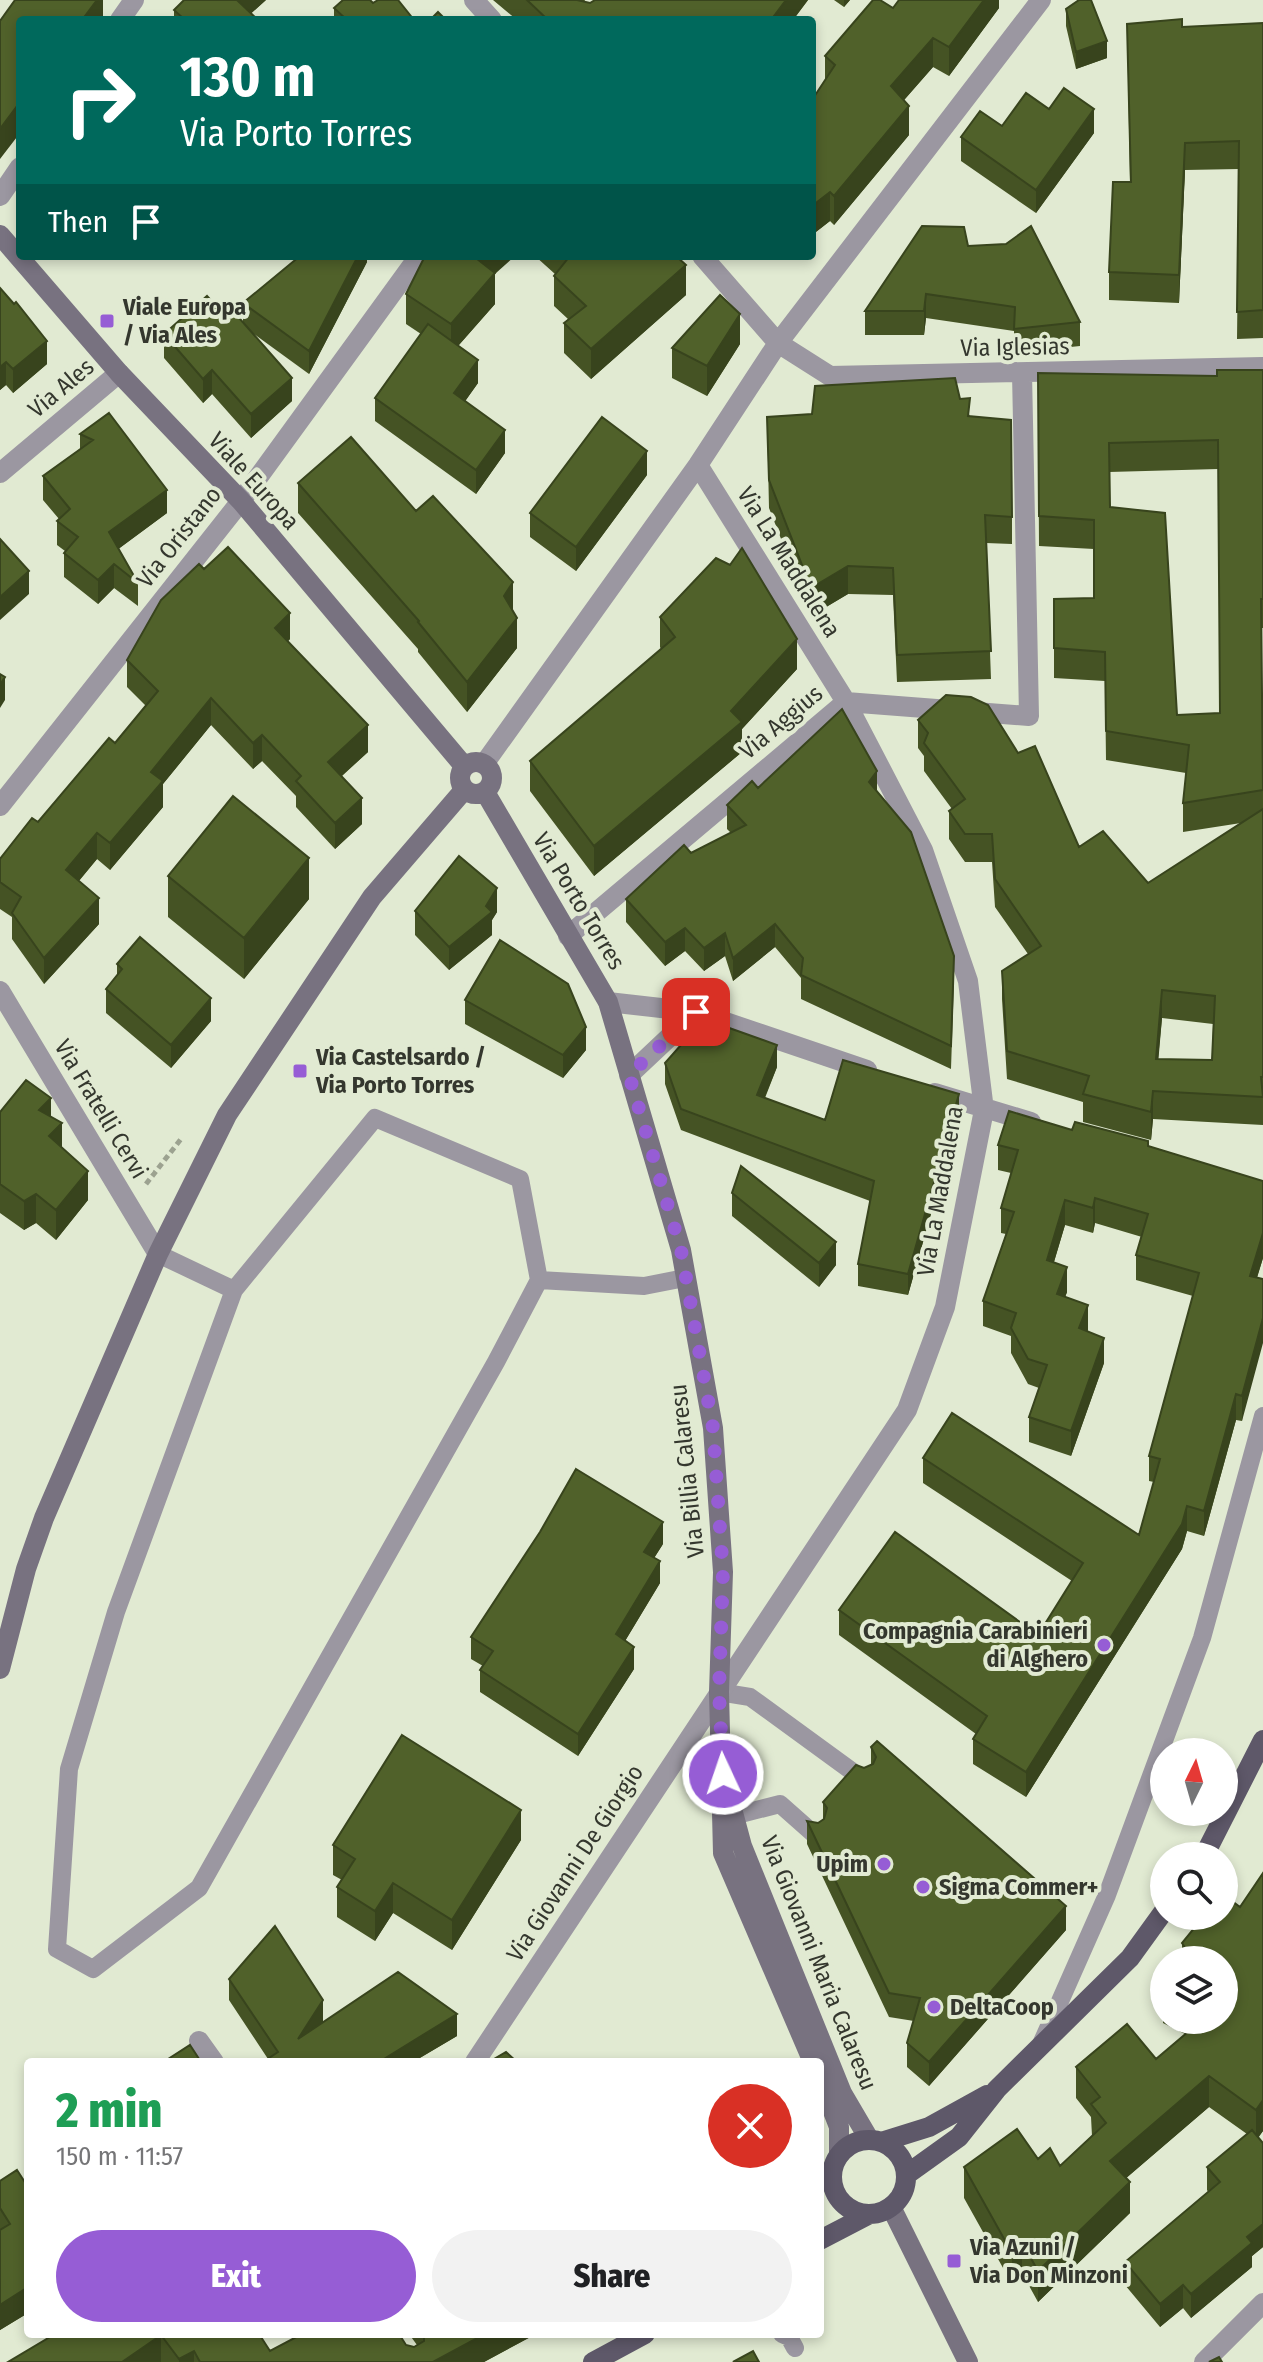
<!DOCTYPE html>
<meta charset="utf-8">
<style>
:root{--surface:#fff;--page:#f2f2f2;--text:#202124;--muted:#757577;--accent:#965dd5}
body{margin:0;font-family:"Fira Sans Condensed",sans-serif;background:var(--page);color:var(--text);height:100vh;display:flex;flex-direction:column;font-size:30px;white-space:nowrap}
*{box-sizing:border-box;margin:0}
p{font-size:26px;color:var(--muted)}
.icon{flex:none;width:44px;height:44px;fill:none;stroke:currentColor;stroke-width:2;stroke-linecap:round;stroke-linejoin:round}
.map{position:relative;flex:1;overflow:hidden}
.details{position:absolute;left:24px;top:2058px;width:800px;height:280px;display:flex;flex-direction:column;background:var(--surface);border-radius:8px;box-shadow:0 4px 12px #0003}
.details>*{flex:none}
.guide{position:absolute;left:16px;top:16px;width:800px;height:244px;border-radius:8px;box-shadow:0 4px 12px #0003;background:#00695c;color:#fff;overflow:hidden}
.needle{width:52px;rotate:5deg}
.tools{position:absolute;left:1150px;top:1738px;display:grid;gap:16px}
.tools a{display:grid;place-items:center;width:88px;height:88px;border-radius:50%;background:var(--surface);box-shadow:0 4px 12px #0003;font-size:40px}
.pin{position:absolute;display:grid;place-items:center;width:68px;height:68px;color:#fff;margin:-34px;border-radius:16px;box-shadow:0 4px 12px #0006}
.me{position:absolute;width:88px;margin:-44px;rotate:357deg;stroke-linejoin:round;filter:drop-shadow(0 0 6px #0008)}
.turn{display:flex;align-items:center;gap:28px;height:168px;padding:0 32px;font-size:36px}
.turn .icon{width:104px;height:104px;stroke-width:2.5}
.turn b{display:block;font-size:56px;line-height:68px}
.then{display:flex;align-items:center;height:76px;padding:0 32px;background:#0003;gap:16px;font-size:30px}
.round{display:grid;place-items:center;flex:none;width:84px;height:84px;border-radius:42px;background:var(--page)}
.head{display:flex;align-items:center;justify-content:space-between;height:136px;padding:0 32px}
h1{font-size:48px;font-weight:800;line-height:60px;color:#1e9e55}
.button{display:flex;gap:16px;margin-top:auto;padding:16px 32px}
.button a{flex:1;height:92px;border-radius:48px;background:var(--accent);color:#fff;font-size:32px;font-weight:800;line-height:92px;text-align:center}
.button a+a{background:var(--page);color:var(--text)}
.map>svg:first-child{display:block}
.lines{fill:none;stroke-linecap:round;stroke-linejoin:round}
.path{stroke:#9ca290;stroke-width:5;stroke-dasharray:6 4;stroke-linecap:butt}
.lane{stroke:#9b97a1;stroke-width:18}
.street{stroke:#9b97a1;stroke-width:20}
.secondary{stroke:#787280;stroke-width:20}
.primary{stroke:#5e5869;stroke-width:20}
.wall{fill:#455324;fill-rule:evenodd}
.shaded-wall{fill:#38441d}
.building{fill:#50612a;stroke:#38441d;stroke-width:2;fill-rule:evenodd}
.route{stroke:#965dd5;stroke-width:14;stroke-dasharray:0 25.2}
.poi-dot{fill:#965dd5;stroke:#e1ead2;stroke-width:3}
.labels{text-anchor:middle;stroke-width:8;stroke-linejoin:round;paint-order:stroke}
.poi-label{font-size:24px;font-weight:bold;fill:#34372e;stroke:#e1ead2;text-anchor:start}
.street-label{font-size:24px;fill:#34372e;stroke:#e1ead2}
</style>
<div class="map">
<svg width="1263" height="2362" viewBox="0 0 1263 2362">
<rect width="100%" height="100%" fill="#e1ead2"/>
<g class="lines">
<path class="path" d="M146 1184 181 1139"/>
<path class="lane" d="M375 1118 520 1179 539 1280 496 1362 199 1888 93 1969 57 1949 69 1769 116 1612 234 1290Z
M158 1254 234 1290
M539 1280 644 1286 685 1278
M719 1692 750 1697 864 1780
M733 1816 780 1804 815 1835
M1042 2042 1107 1895 1202 1638 1263 1416
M782 2334 789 2337 795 2348"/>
<path class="street" d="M474 0 492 20
M120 20 134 0
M0 196 20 167
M702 256 778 343 830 376 1263 367
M0 473 119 373
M484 764 698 465 778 343 1041 0
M0 806 241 501 419 256
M568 936 846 702 1029 716 1022 373
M0 991 158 1254
M608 1002 696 1012 867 1070
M629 1075 696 1012
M935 1093 1031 1122
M199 2041 214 2062
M475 2062 907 1410 945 1307 984 1110 968 981 923 850 846 702 698 465
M1204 2362 1263 2303"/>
<path class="secondary" d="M0 235 119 373 241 501 464 766
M460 778a16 16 0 1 1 32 0a16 16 0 1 1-32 0Z
M485 792 608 1002 681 1250 713 1428 723 1572 719 1692 723 1853 813 2062
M0 1669 26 1569 44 1518 158 1254 227 1115 372 897 464 790
M731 1805 742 1846 842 2093 869 2139
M820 2078 839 2127V2155
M891 2207 968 2362"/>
<path class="primary" d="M1204 1856 1263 1740
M832 2177a37 37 0 1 1 74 0a37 37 0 1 1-74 0Z
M881 2142 929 2127 987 2095
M906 2175 959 2137 997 2089 1130 1958 1164 1911
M820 2240 870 2214
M593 2362 645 2334"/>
</g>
<path class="wall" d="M266 0 251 13 258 20H174V10Z
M493 0H585L584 2 590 3 595 0H808L793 20H517Z
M834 0H850L844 7Z
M999 0V8L949 76 933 67 904 100 909 135 834 225 830 221 812 235V100L825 80V56L893 8Z
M373 3 414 20H334V8Z
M1066 9 1107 58 1076 69 1066 26Z
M1263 23V338L1237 339 1239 169 1185 170 1179 303 1109 300V272L1130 182 1127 24 1182 27Z
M1049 109 1094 133 1036 213 961 161V137L1002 126Z
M968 246 1080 322V346L1014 353V331L926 318 924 335H865V311Z
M367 256V262L309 374 254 334 292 401 251 438 212 394 203 403 164 358V334L226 317 243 322V303Z
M535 256H676L686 295 591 379 564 353V323L568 319 554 306V276L555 274Z
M495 273V304L458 346 478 383 465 401 505 453 476 494 375 421V398L421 334 406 324V294Z
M0 288 47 364 13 393 6 385 0 390Z
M740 344 707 396 672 378V348Z
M1263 370V628H1261L1262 711H1263V1125L1153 1119 1151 1140 1083 1122V1102L1007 1079 1002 999V971L1028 954 995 907 992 862H965L949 839V811L952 809 924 771V756L918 748V720L1018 753 1079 847 1148 883 1241 823 1183 832V803L1186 773 1106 760 1105 681 1054 678V599L1094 598V549L1039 546 1038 373 1217 376ZM1218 469 1220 713 1177 715 1110 507 1109 472ZM1162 1018 1213 1024 1212 1060 1158 1059Z
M960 399 970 416 1012 517V544L986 543 991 679 897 682 893 595 848 594 811 616 769 508 767 417 812 414Z
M109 413 167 513 118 549 138 583V606L114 588 98 604 64 577V553L65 551 57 545V521L59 519 43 500V476L80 449V434Z
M647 475 576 571 530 537V513Z
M298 483 416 511 513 612 517 648 467 712 418 652V649L298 513Z
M204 569 290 639 288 641 368 752 342 776 362 824 335 849 296 807V796L262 761 253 769 211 725 163 784V807L110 870 97 859 79 881 99 924 44 984 12 939V917L0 909V859L115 743 146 706 127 687V660Z
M660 617 797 669 742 729V752L594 876 530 791V761L661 649 660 647Z
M758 788 877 791 954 980 951 1069 801 999V978L775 947 733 981 725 956 704 971 685 951 665 966 626 922V899L691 853 731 833 727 829V805Z
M168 876 309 899 244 979 168 917Z
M415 911 497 912 492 920V935L449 970 415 935Z
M117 964 211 1021 171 1068 106 1013V989L117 976Z
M465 1000 586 1050 563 1078 465 1024Z
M665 1063 777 1067 765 1098 825 1120 959 1115 908 1295 858 1286V1264L870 1201 681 1130 665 1084Z
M0 1112 51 1116 62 1148 88 1200 56 1240 36 1223 24 1230 0 1213Z
M1072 1130 1148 1147 1263 1181V1258L1257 1277 1242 1421 1236 1420 1204 1536 1187 1531 1182 1549 1026 1797 973 1764V1739L976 1734 839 1635V1610L1038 1635 1072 1581 923 1483V1458L1139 1535 1154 1482 1149 1481V1456L1193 1296 1136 1280V1255L1142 1237 1095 1223 1093 1233 1065 1225 1054 1262 1067 1292 1065 1297 1088 1330 1087 1331 1104 1363 1071 1456 1029 1442V1417L1039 1388 1028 1384 1011 1353V1336L983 1326V1301L1006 1234 1001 1233V1208L1011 1173 998 1170V1145Z
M732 1193 836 1265 819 1287 732 1216Z
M663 1544 654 1558 660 1583 625 1641 634 1669 578 1756 480 1692V1670L483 1666 471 1659V1637Z
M871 1747 1066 1930 929 2086 907 2067V2043L914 2021 889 2017 807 1844V1821L818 1823 823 1820V1802L864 1768 871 1765Z
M521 1840 452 1950 393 1913 375 1941 337 1917V1887L342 1880 333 1875V1845Z
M1263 1873V2131L1258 2137 1263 2143V2247L1252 2256V2267L1191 2318 1183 2308 1160 2327 1125 2285V2262L1208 2192 1207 2190V2167L1247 2134 1209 2107 1126 2178 1130 2182V2213L1038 2302 1022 2273 1012 2284 964 2198V2167L1017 2129 1038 2159 1050 2148 1060 2166 1092 2136 1091 2117 1076 2098V2067L1127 2024 1156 2059 1185 2034 1163 2023 1164 1991V2020H1224V1960H1182V1943L1204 1916H1224V1895L1240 1907Z
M229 1979 323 2022 457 2036 413 2062H263L268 2059 229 2000Z
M0 2181 28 2187V2313L0 2330Z
M55 2334H259L270 2351 406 2345 414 2347 417 2345 409 2334H536L484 2362H8Z"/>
<path class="shaded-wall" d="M97 0H103V20H82Z
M240 0H266L244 20 238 1Z
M786 0H808L793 20H771Z
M844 0H850L844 7Z
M984 0H999V8L949 76V47Z
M933 38V67L891 115V86Z
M1107 41V58L1076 69V52Z
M20 102V133L0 159V129Z
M909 106V135L834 225V196Z
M1094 109V133L1036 213V190Z
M1185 143V170L1179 303V275Z
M830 192V221L812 235V206Z
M358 256H367V262L309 374V351Z
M480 256H515L477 290V259Z
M686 265V295L591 379V349Z
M495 273V304L451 354V324Z
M926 294V318L924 335V311Z
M740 314V344L707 396V366Z
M47 341V364L13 393V369Z
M478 360V383L454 417V393Z
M6 362V385L0 390V367Z
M212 370V394L203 403V379Z
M292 378V401L251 438V414Z
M505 430V453L476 494V470Z
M647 451V475L576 571V547Z
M167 490V513L109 556V532Z
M114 564V588L98 604V580Z
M848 566V594L811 616V588Z
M29 571V594L0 620V597Z
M513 582V612L504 596Z
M290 613V639L275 654V628Z
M517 618V648L467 712V682Z
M797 639V669L742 729V752L594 876V846L731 711Z
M5 677V700L0 708V685Z
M211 698V725L163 784V807L110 870V843L151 772Z
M368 725V752L328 788V762Z
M262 735V761L253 769V743Z
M877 771V795L869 782Z
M362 798V824L335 849V823Z
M97 833V859L66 896V870Z
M309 858V899L244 979V938Z
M497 888V912L492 920V935L449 970V947L486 906Z
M99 898V924L44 984V958Z
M775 924V947L733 981V958Z
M685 928V951L665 966V942Z
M725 933V956L704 971V948Z
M1162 990V1018L1156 1087V1059Z
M211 998V1021L171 1068V1045Z
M586 1027V1050L563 1078V1055Z
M777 1045V1067L757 1116V1095Z
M1153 1091V1119L1151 1140V1112Z
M959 1094V1115L908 1295V1274Z
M51 1098V1127L39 1110Z
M62 1123V1152L49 1136Z
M88 1171V1200L56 1240V1210Z
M36 1194V1223L24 1230V1201Z
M1095 1198V1223L1093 1233V1208Z
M1065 1200V1225L1047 1285V1260Z
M1263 1233V1258L1250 1301V1276Z
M836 1242V1265L819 1287V1263Z
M1067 1267V1292L1057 1319V1294Z
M1088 1305V1330L1079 1354V1328Z
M1263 1318V1343L1242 1421V1396Z
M1104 1338V1363L1071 1456V1431Z
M1236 1394V1420L1204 1536V1511Z
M1187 1506V1531L1182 1549 1026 1797V1772Z
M663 1522V1544L644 1574V1552Z
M660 1561V1583L616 1656V1634Z
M634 1647V1669L578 1756V1734Z
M521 1810V1840L452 1950V1920Z
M393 1883V1913L375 1941V1911Z
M1066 1906V1930L929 2086V2062Z
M323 2000V2022L298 2039Z
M457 2014V2036L413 2062H379Z
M1209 2076V2107L1110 2192V2161Z
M1263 2100V2131L1256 2141V2110Z
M1130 2182V2213L1038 2302V2271Z
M1263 2224V2247L1252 2256V2267L1191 2318V2294L1247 2237Z
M1022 2242V2273L1012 2284V2253Z
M1183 2285V2308L1160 2327V2304Z
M28 2287V2313L0 2330V2305Z
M485 2334H536L484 2362H433Z
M161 2335V2362H122Z
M194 2351V2362H179V2359Z"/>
<path class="building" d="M15 0H97L82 20H20V102L0 129V21Z
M184 0H240L238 1 258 20H185L174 10Z
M343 0H370L373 3 378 0H398L414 20H347L334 8Z
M527 0H577L590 3 595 0H786L771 20H548Z
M873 0H880L893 8 899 0H984L949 47 933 38 891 86 909 106 834 196 830 192 812 206V100L835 65 825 56Z
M1079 0H1091L1107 41 1076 52 1066 9Z
M438 12 446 20H430Z
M1182 19V27L1263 23V310L1237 312 1239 141 1185 143 1179 275 1109 272 1113 182H1131L1127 24Z
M1064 88 1094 109 1036 190 961 137 980 111 1002 126 1026 93 1049 109Z
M922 226 964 227 968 246 1006 244 1031 226 1080 322 1014 329 1015 307 926 294 924 311H865Z
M300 256H358L309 351 243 303Z
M425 256H480L477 259 495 273 451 324 406 294Z
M568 256H676L686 265 591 349 564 323 586 306 554 276 569 257Z
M0 288 14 304 16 302 47 341 13 369 6 362 0 367Z
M720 295 740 314 707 366 672 348Z
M207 296 226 317 233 311 292 378 251 414 212 370 203 379 164 334Z
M428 324 478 360 454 393 505 430 476 470 375 398Z
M1217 370H1263V599H1261L1263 790 1183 803 1189 745 1106 731 1105 652 1054 648V599L1094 598V520L1039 516 1038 373 1217 376ZM1218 440 1220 713 1177 715 1165 513 1110 507 1109 443Z
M955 378 960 399 970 398 968 416 1011 420 1012 517 985 515 991 651 897 655 893 568 848 566 811 588 769 480 767 417 812 414 815 386Z
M109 413 167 490 109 532 138 583 114 564 98 580 64 553 78 537 57 521 70 509 43 476 93 440 80 434Z
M602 417 647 451 576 547 530 513Z
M351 437 416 511 433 496 513 582 504 596 517 618 467 682 418 622 419 621 298 483Z
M0 539 29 571 0 597Z
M228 547 290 613 275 628 368 725 328 762 362 798 335 823 296 781 301 776 262 735 253 743 211 698 151 772 163 781 110 843 97 833 66 870 99 898 44 958 12 913 21 897 0 882V859L32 818 38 822 109 738 115 743 158 691 127 660 161 600 199 564 204 569Z
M742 548 797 639 731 711 742 722 594 846 530 761 675 637 660 617 716 558 730 565Z
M0 674 5 677 0 685Z
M946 695 971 697 988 705 1018 753 1035 746 1079 847 1103 831 1148 883 1263 809V1077H1261L1263 1097 1153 1091 1151 1112 1083 1094 1089 1076 1007 1051 1002 971 1041 946 995 879 992 834H965L949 811 965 799 924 743 928 733 918 720ZM1162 990 1215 996 1212 1060 1156 1059Z
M842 709 877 771 869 782 911 832 954 956 951 1046 801 975 803 958 775 924 733 958 725 933 704 948 685 928 665 942 626 899 684 845 691 853 746 825 727 805 752 781 758 788Z
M233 796 309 858 244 938 168 876Z
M459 856 497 888 486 906 492 912 449 947 415 911Z
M140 937 211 998 171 1045 106 989 122 969 117 964Z
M500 940 568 984 586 1027 563 1055 465 1000Z
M704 1019 777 1045 757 1095 825 1120 843 1060 959 1094 908 1274 858 1264 874 1181 681 1109 665 1063Z
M26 1080 51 1098 39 1110 62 1123 49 1136 88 1171 56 1210 36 1194 24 1201 0 1184V1112Z
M1009 1111 1072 1130 1075 1122 1148 1141V1146L1263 1181V1233L1250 1276 1263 1279V1318L1242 1396 1236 1394 1204 1511 1187 1506 1182 1524 1026 1772 973 1739 987 1716 839 1610 895 1532 1038 1635 1083 1563 923 1458 952 1413 1139 1535 1160 1459 1149 1456 1199 1273 1136 1255 1148 1214 1095 1198 1093 1208 1065 1200 1047 1260 1067 1267 1057 1294 1088 1305 1079 1328 1104 1338 1071 1431 1029 1417 1047 1365 1028 1359 1011 1328 1016 1313 983 1301 1014 1212 1001 1208 1018 1150 998 1145Z
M741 1166 836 1242 819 1263 732 1193Z
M576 1469 663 1522 644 1552 660 1561 616 1634 634 1647 578 1734 480 1670 493 1651 471 1637 540 1532Z
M402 1735 521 1810 452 1920 393 1883 375 1911 337 1887 355 1859 333 1845Z
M877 1741 1066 1906 929 2062 907 2043 920 1998 889 1993 807 1821 818 1823 824 1819 827 1808 823 1802 856 1765 864 1768 873 1764 876 1757 871 1747Z
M1263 1873V2100L1256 2110 1209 2076 1110 2161 1130 2182 1038 2271 1022 2242 1012 2253 964 2167 1017 2129 1038 2159 1050 2148 1060 2166 1106 2123 1091 2104 1100 2097 1076 2067 1127 2024 1156 2059 1202 2020H1224V1960H1184L1189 1953 1182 1943 1204 1916H1224V1895L1240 1907Z
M275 1926 323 2000 298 2039 398 1972 457 2014 379 2062H263L278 2052 229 1979Z
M190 2045 201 2062 165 2061Z
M506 2052 517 2062H489Z
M1252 2130 1263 2143V2224L1247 2237 1252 2243 1191 2294 1183 2285 1160 2304 1125 2262 1220 2182 1207 2167Z
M17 2170 28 2187V2287L0 2305V2230L10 2224 0 2208V2181Z
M55 2334H259L270 2351 302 2334H399L406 2345 414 2347 424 2341V2334H485L433 2362H200L194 2351 179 2359 161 2335 122 2362H8Z
M753 2351 759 2362H733Z
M1219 2357 1222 2362H1209Z"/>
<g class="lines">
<path class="route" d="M696 1012 629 1075 681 1250 713 1428 723 1572 719 1692 723 1774"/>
</g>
<g class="poi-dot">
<rect x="99" y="313" width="16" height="16" rx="4"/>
<rect x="292" y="1063" width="16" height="16" rx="4"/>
<circle cx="1104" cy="1645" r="8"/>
<circle cx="884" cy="1864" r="8"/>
<circle cx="923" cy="1887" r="8"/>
<circle cx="934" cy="2007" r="8"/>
<rect x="946" y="2253" width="16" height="16" rx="4"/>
</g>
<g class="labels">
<g class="poi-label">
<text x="123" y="315">Viale Europa<tspan x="123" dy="28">/ Via Ales</tspan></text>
<text x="316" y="1065">Via Castelsardo /<tspan x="316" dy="28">Via Porto Torres</tspan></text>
<text x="1088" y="1639" text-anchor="end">Compagnia Carabinieri<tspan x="1088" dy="28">di Alghero</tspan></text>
<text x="868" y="1872" text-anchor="end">Upim</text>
<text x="939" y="1895">Sigma Commer+</text>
<text x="950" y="2015">DeltaCoop</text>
<text x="970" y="2255">Via Azuni /<tspan x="970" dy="28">Via Don Minzoni</tspan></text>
</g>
<g class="street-label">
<text transform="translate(1015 347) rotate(-1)" y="8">Via Iglesias</text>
<text transform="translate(61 388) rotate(-40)" y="8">Via Ales</text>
<text transform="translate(254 481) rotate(48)" y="8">Viale Europa</text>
<text transform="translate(179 537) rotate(-52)" y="8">Via Oristano</text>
<text transform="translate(789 562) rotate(58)" y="8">Via La Maddalena</text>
<text transform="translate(781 722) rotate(-40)" y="8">Via Aggius</text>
<text transform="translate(579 901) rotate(59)" y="8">Via Porto Torres</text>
<text transform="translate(101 1109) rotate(59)" y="8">Via Fratelli Cervi</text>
<text transform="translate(940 1191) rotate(-80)" y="8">Via La Maddalena</text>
<text transform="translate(687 1471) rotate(-96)" y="8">Via Billia Calaresu</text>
<text transform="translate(575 1863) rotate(-57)" y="8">Via Giovanni De Giorgio</text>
<text transform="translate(819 1963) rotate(68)" y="8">Via Giovanni Maria Calaresu</text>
</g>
</g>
</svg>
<div class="tools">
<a><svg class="needle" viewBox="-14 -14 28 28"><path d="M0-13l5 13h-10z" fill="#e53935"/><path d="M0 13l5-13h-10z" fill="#757577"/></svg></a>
<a><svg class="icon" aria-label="search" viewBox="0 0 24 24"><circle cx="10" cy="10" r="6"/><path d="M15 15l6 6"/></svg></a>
<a><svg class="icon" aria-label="layers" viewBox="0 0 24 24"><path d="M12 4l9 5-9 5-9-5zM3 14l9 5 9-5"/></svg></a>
</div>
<div class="pin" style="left:696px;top:1012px;background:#d93025"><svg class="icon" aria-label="arrive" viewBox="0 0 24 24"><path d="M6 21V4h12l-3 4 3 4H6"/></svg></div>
<svg class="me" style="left:723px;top:1774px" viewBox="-20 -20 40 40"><circle r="17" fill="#965dd5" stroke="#fff" stroke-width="3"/><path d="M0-11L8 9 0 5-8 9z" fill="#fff"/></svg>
<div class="guide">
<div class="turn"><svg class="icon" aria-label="right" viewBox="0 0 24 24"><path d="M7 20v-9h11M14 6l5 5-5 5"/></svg><div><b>130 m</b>Via Porto Torres</div></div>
<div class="then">Then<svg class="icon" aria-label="arrive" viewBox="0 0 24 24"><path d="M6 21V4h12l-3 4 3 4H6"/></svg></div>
</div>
<section class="details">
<div class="head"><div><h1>2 min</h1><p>150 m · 11:57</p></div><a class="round" style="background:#d93025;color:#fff"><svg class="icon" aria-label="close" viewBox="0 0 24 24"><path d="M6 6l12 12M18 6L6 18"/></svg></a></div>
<div class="button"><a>Exit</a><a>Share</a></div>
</section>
</div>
